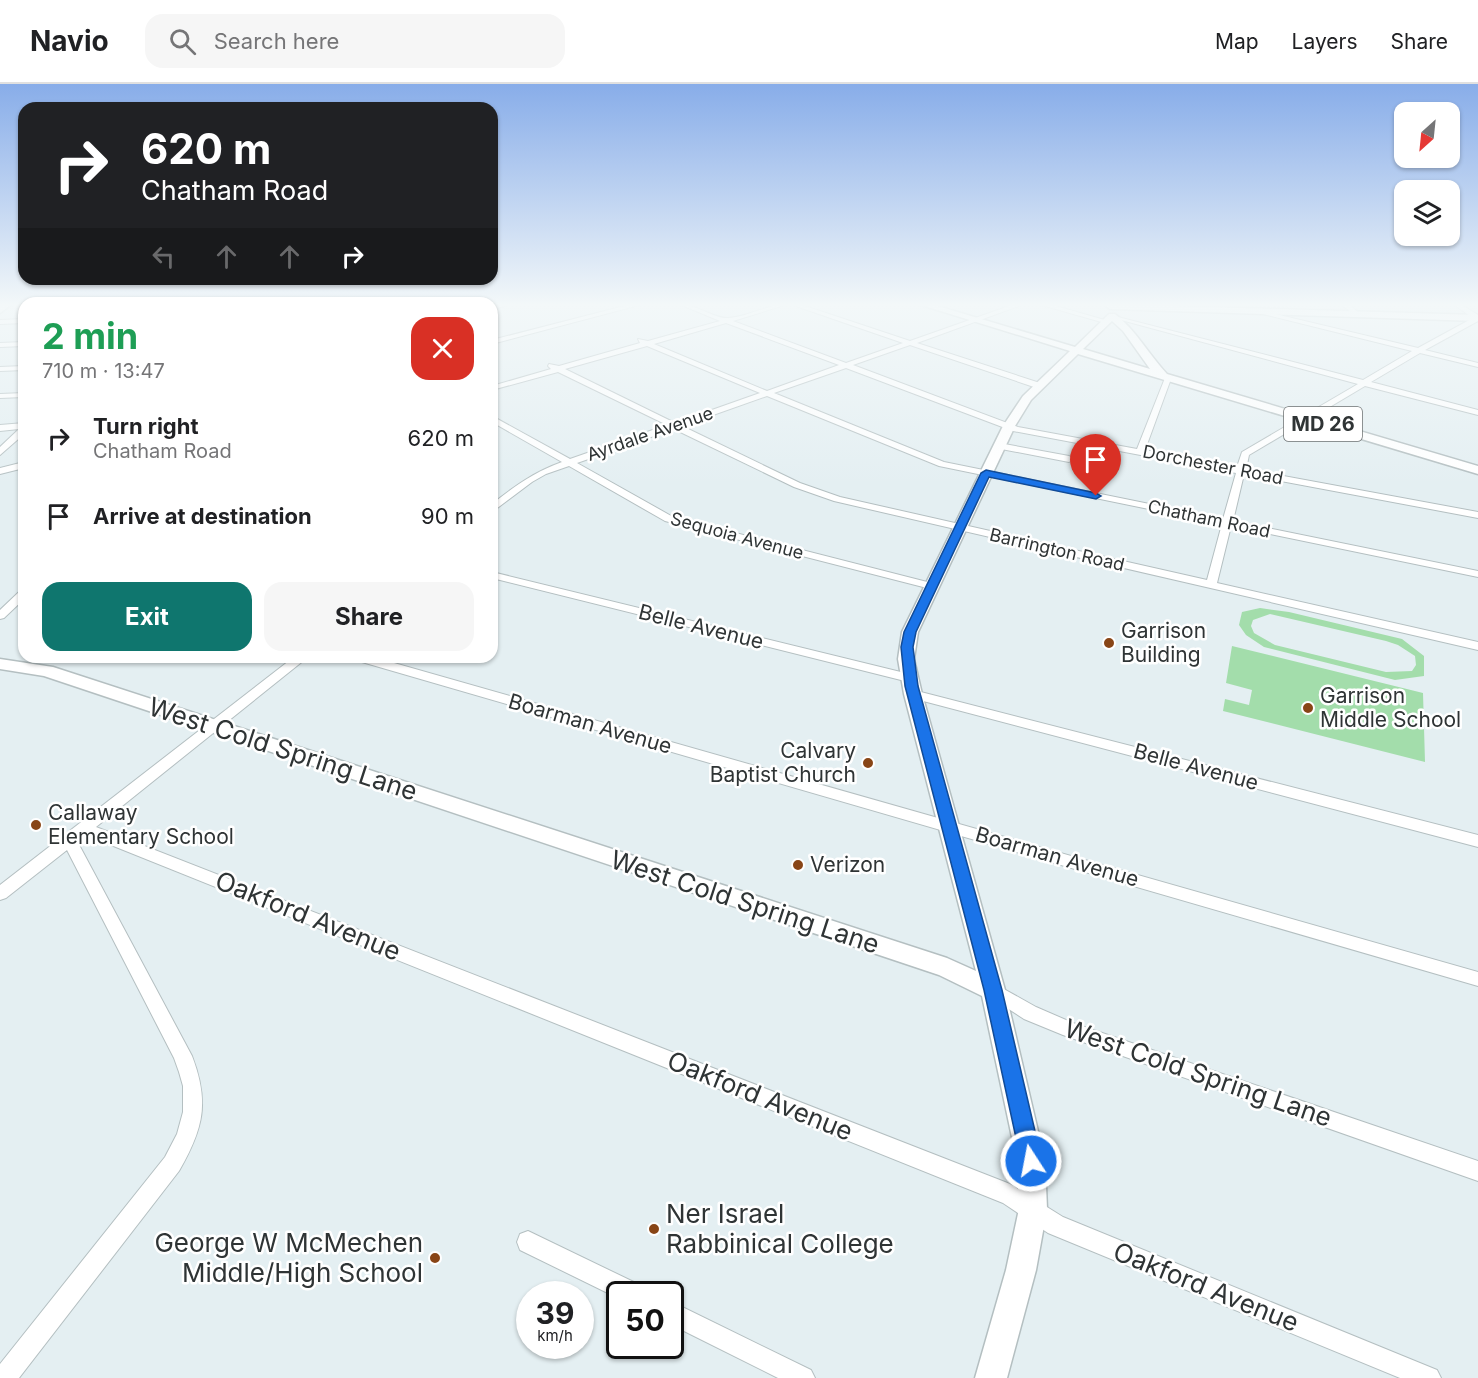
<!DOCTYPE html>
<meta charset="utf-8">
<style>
:root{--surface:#fff;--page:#f6f6f6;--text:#202124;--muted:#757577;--line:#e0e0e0;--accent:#0f766e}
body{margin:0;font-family:Inter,sans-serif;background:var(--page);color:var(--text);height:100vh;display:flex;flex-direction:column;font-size:22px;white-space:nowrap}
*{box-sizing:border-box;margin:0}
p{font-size:20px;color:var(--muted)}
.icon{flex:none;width:33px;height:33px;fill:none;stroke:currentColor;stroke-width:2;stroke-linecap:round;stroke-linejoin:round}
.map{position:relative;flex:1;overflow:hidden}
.drawer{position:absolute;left:18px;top:213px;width:480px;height:366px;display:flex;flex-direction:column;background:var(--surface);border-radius:18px;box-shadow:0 2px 4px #0004}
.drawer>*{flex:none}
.banner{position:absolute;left:18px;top:18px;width:480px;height:183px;border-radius:18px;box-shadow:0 2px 4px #0004;background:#202124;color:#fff;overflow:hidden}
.needle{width:39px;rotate:207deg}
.buttons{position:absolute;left:1394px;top:18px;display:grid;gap:12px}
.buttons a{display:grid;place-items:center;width:66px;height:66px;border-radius:12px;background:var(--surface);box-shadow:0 2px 4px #0004;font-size:30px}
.speed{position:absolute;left:516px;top:1197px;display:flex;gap:12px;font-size:30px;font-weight:700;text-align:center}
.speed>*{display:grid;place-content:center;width:78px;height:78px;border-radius:50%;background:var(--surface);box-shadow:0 2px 4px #0004;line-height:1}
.speed small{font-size:15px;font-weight:400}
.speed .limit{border:3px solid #111;border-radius:9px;background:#fff;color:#111}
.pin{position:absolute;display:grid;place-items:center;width:51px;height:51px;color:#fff;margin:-62px -26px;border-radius:50% 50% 50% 0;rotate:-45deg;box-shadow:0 0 6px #0007}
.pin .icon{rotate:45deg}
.me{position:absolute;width:66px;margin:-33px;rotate:349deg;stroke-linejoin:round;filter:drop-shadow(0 0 4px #0008)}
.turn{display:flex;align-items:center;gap:21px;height:126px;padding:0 24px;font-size:27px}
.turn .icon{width:78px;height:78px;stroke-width:2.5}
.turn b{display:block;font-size:42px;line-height:51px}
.lanes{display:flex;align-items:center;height:57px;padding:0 24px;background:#0003;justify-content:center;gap:30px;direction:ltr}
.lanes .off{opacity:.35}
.round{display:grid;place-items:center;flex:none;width:63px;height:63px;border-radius:18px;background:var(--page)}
.overview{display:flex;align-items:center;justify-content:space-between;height:102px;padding:0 24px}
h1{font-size:36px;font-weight:700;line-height:45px;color:#1e9e55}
.action{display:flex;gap:12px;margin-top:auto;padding:12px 24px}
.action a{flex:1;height:69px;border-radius:18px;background:var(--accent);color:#fff;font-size:24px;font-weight:700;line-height:69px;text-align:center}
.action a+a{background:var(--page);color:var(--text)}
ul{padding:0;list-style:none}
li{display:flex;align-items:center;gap:18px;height:78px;padding:0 24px}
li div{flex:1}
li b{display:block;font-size:22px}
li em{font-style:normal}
header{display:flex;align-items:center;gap:36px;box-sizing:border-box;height:84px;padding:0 30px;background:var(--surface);border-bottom:2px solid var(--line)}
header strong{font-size:28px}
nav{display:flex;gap:33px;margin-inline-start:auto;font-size:21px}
.search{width:420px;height:54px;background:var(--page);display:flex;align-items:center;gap:15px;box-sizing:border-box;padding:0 21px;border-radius:18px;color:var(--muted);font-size:22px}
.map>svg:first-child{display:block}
.green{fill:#a3ddab;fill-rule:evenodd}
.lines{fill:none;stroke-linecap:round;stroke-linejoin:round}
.minor-casing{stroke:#b4bfc1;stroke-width:2}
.major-casing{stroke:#b4bfc1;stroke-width:3}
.minor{fill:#fff;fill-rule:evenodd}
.major{fill:#fff;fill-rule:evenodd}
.route{fill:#1a73e8;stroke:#114b97;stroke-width:1.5}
.poi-dot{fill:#884516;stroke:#fff;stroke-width:2}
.labels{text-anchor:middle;stroke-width:5;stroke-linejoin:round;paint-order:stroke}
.far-street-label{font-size:18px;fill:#2f3435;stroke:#fff}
.shield{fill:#fff;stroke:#6d7172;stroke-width:1.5}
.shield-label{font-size:20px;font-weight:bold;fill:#2f3435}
.street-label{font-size:21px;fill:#2f3435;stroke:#fff}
.poi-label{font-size:21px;fill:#2f3435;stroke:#fff;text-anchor:start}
.near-street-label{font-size:26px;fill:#2f3435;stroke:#fff}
.near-poi-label{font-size:26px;fill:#2f3435;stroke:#fff;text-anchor:start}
</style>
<header>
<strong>Navio</strong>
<div class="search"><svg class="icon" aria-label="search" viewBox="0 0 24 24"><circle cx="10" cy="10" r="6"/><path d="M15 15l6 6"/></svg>Search here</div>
<nav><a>Map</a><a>Layers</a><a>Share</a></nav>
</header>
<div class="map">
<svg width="1478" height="1294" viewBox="0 0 1478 1294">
<rect width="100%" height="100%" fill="#e4eff2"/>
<path class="green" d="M1260 524 1289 528 1402 555 1424 572V592L1395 596 1264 563 1246 551 1239 541 1242 528ZM1270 530 1386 557 1398 561 1415 572 1416 581 1412 587 1386 588 1275 561 1254 549 1251 542 1253 536Z
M1232 562 1423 609 1425 678 1223 627 1225 615 1249 621 1252 606 1226 599Z"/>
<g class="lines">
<defs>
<path id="minor" d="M500 220H510L492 226V222Z
M632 220H643L492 260V256Z
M679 220C696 220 714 235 728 234 749 233 767 220 788 220L733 237 846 279 903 259 790 220H799L910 257 1015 220H1024L917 259 1043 300V304H1037L910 261 853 281 1018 343 1137 365 1165 294 1172 292 1145 366 1237 383 1242 368 1358 300 1110 233V231L1363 296 1412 267 1251 227 1254 225 1418 264 1473 234 1453 220H1460L1478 231V237L1425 266 1478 279V283L1420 269 1371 298 1478 326V331L1365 302 1249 371 1246 385 1478 428V434L1244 390 1233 437 1478 487V493L1231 442 1217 499 1478 558V566L834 417 794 403 674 345 577 379 673 433 935 500 937 502 931 505 665 437 569 382 546 390 532 398 492 428V420C515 402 534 388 562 378L492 338V332L570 375 667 341 558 288 492 306V302L551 285 548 282 549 280 559 282 640 259 638 255 648 257 720 237ZM726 239 839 281 767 307 654 260ZM647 262 760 309 675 339 565 285ZM846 284 1013 347 1236 389 1223 435 944 378 774 309ZM767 312 939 382 1222 440 1207 496 840 413 800 399 682 342Z
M1038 220H1049L1108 237 1105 239Z
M1341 220H1348L1360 230 1355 231Z
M24 235V239L0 240V236Z
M24 258V262L0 263V259Z
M24 282V286L0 287V283Z
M24 309V313L0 314V310Z
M24 339V350L0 371V363L19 345 0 347V341Z
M999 359 1069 372 1074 375 1069 378 996 364V360Z
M24 378V384L0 390V384Z
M492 488 913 591 915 594 909 598 492 494Z
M24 506V515L4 534 0 535V526L20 507Z
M294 573H308L96 743 1010 1100 1063 1133 1437 1286 1441 1294H1400L1048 1149 1003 1119 86 751 77 757 192 972C210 1019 203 1045 179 1087L19 1294H0V1280L165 1073 177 1050 183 1028V1002L179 988 174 974 67 766 6 814 0 816V801Z
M353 573H373L1478 888V902L355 576Z
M913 606 1478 751V763L908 613 907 610Z
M993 899 1036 923 1073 939 1478 1077V1097L1063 951 1024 935 987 911 984 906 987 901Z
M528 1147 642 1202 645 1210H620V1215L520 1166 517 1158 520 1150Z
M670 1217 811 1286 815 1294H778L670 1240Z"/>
<path id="major" d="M2 220H12L0 229V222Z
M918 220H931L1075 263 1109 230H1115C1136 246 1149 271 1167 290L1478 382V390L1078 270 1031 316 1015 342 918 548 914 575 922 610 1005 906 1045 1077 1047 1125 1036 1186 1007 1294H975L1006 1186 1019 1125 1017 1077 982 912 939 891 44 592 0 585V575L53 583 947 874 976 887 904 610 898 575 902 548 1003 342 1023 312 1070 267ZM1112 237 1123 247 1150 285 1083 265Z
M1107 220 1478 231V237L1110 225 1106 222Z"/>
</defs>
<use href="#minor" class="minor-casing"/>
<use href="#major" class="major-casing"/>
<use href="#minor" class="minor"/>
<use href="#major" class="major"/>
</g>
<linearGradient id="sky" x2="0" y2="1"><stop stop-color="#88ade9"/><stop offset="0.55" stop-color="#f3f8f9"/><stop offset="1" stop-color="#f3f8f9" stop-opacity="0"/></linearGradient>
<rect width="1478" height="401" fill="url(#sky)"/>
<path class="route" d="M986 386 1096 409 1101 412 1096 415 989 393 916 548 913 563 918 602 1002 906 1042 1077 1039 1084 1031 1087 1024 1084 1021 1077 984 906 905 602 901 563 904 548 981 389Z"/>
<g class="poi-dot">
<circle cx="1109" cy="559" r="6"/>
<circle cx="1308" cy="624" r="6"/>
<circle cx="868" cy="679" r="6"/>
<circle cx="36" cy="741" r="6"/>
<circle cx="798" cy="781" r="6"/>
<circle cx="654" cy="1145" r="6"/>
<circle cx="435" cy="1174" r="6"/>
</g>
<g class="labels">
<g class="far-street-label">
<text transform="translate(650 350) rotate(-19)" y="6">Ayrdale Avenue</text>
<text transform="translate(1213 381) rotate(11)" y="6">Dorchester Road</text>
<text transform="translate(1209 435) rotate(12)" y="6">Chatham Road</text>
<text transform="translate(737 452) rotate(15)" y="6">Sequoia Avenue</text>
<text transform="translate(1057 466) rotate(13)" y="6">Barrington Road</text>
</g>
<rect class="shield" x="1284" y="323" width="78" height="34" rx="4.5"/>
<g class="shield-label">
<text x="1323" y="347">MD 26</text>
</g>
<g class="street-label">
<text transform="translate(701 543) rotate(14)" y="7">Belle Avenue</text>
<text transform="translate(590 640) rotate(16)" y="7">Boarman Avenue</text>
<text transform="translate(1196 683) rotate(15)" y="7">Belle Avenue</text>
<text transform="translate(1057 773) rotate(16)" y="7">Boarman Avenue</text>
</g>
<g class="poi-label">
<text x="1121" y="554">Garrison<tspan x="1121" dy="24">Building</tspan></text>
<text x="1320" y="619">Garrison<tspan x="1320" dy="24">Middle School</tspan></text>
<text x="856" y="674" text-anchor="end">Calvary<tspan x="856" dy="24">Baptist Church</tspan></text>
<text x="48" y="736">Callaway<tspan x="48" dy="24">Elementary School</tspan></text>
<text x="810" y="788">Verizon</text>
</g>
<g class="near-street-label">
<text transform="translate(283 665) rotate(18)" y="9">West Cold Spring Lane</text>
<text transform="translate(745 818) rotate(18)" y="9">West Cold Spring Lane</text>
<text transform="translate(308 832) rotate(22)" y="9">Oakford Avenue</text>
<text transform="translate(1198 989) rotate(19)" y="9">West Cold Spring Lane</text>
<text transform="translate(760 1012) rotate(22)" y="9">Oakford Avenue</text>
<text transform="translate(1206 1203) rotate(22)" y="9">Oakford Avenue</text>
</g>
<g class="near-poi-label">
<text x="666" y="1139">Ner Israel<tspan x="666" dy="30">Rabbinical College</tspan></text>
<text x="423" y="1168" text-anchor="end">George W McMechen<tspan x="423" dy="30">Middle/High School</tspan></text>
</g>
</g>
</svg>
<div class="buttons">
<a><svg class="needle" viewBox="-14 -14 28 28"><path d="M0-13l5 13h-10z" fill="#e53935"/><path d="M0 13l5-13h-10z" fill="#757577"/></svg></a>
<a><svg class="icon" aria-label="layers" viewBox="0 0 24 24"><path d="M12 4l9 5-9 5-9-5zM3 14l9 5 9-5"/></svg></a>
</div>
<div class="speed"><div>39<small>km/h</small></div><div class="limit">50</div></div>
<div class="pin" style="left:1096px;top:412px;background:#d93025"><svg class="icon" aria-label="arrive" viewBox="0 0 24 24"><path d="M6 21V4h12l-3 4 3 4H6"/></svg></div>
<svg class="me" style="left:1031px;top:1077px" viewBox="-20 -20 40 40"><circle r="17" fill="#1a73e8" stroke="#fff" stroke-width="3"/><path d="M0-11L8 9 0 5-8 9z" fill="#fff"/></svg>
<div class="banner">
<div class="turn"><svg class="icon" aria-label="right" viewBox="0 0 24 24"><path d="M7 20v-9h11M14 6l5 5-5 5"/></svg><div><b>620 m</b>Chatham Road</div></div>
<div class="lanes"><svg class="icon off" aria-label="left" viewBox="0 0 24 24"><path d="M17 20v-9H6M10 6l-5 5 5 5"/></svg><svg class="icon off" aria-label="ahead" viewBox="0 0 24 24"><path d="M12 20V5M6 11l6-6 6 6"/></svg><svg class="icon off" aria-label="ahead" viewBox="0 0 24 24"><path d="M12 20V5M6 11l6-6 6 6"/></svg><svg class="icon" aria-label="right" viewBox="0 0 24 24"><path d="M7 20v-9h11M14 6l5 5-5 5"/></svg></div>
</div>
<section class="drawer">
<div class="overview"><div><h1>2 min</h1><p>710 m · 13:47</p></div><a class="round" style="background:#d93025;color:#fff"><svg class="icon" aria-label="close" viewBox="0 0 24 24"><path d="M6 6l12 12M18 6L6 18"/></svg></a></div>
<ul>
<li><svg class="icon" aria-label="right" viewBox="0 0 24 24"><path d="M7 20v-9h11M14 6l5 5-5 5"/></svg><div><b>Turn right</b><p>Chatham Road</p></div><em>620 m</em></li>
<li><svg class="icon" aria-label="arrive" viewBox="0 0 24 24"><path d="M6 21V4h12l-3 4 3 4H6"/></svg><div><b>Arrive at destination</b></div><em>90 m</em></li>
</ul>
<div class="action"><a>Exit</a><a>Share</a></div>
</section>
</div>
